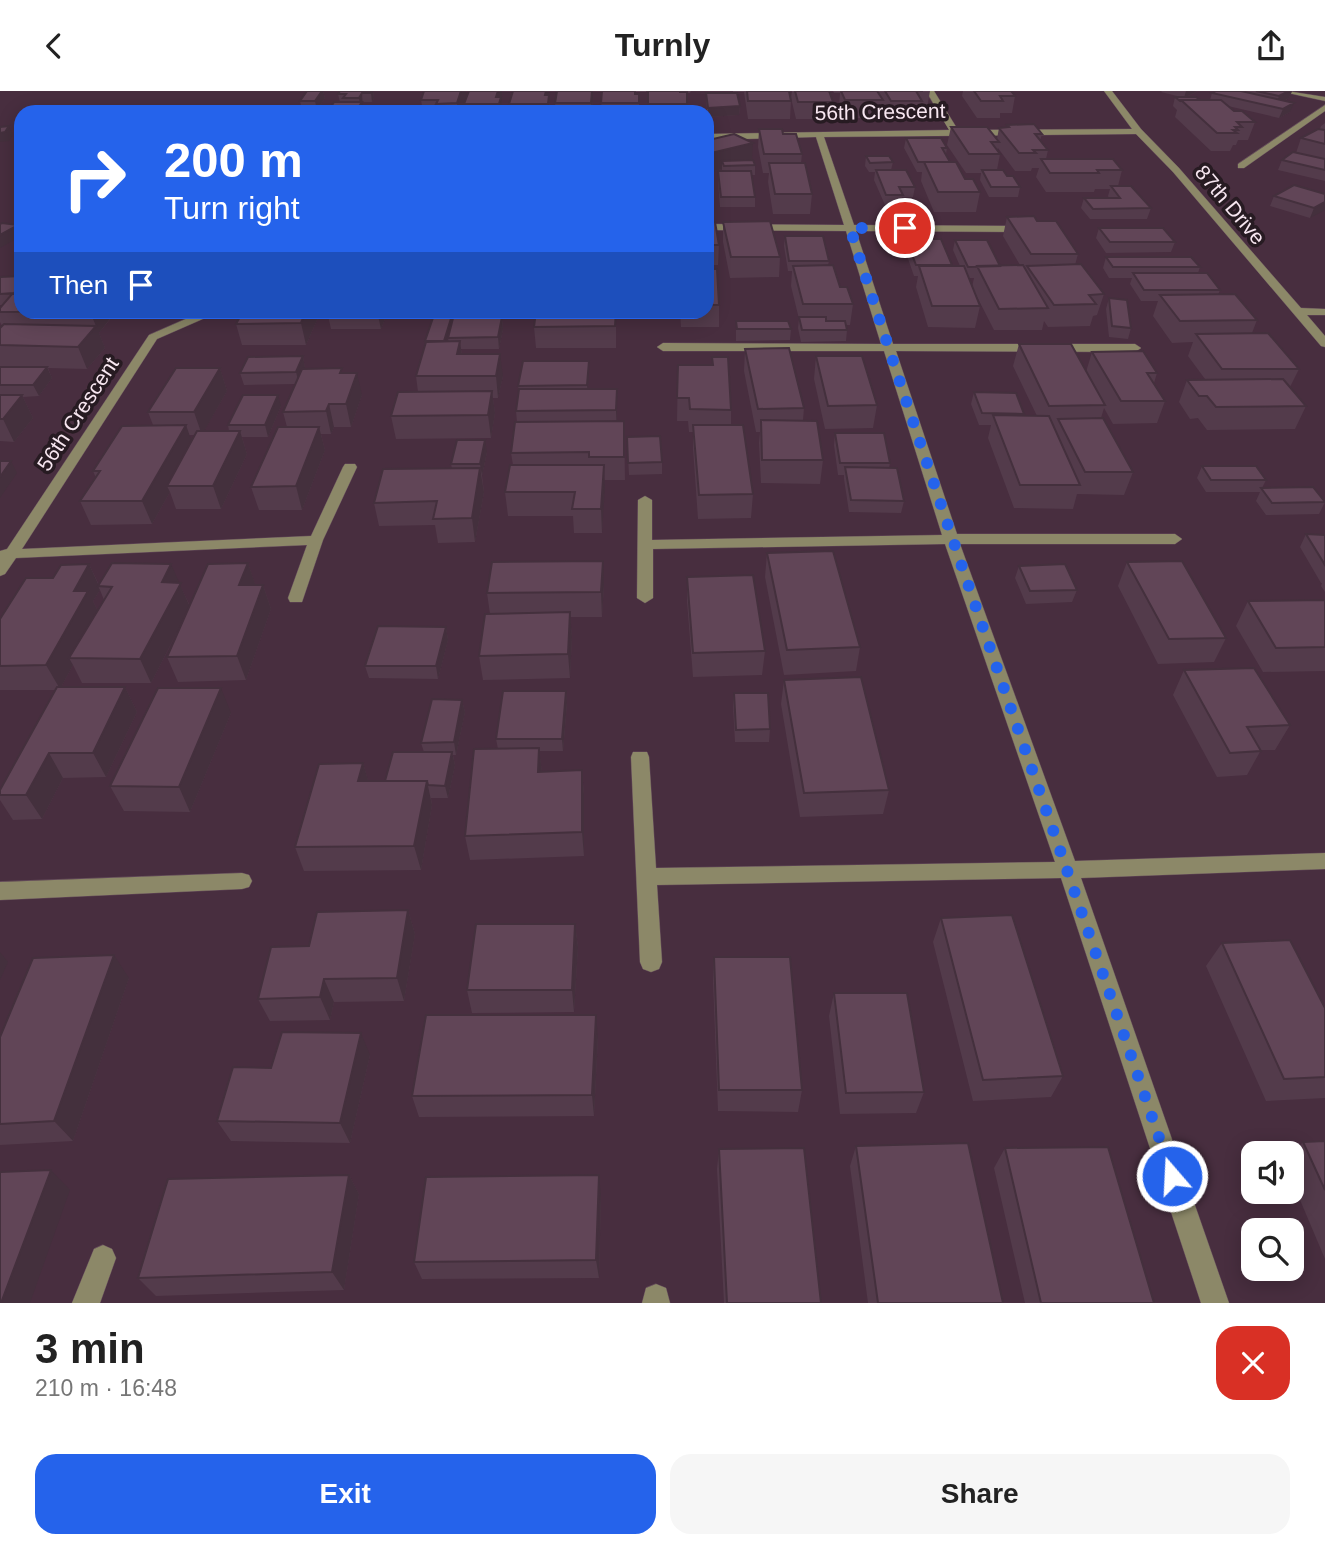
<!DOCTYPE html>
<meta charset="utf-8">
<style>
:root{--surface:#fff;--page:#f6f6f6;--text:#222;--muted:#767676;--accent:#2563eb}
body{margin:0;font-family:Arial,sans-serif;background:var(--page);color:var(--text);height:100vh;display:flex;flex-direction:column;font-size:26px;white-space:nowrap}
*{box-sizing:border-box;margin:0}
p{font-size:23px;color:var(--muted)}
.icon{flex:none;width:38px;height:38px;fill:none;stroke:currentColor;stroke-width:2;stroke-linecap:round;stroke-linejoin:round}
.map{position:relative;height:1212px;overflow:hidden}
.drawer{display:flex;flex-direction:column;background:var(--surface);flex:1}
.drawer>*{flex:none}
.banner{position:absolute;left:14px;top:14px;width:700px;height:214px;border-radius:21px;box-shadow:0 4px 18px #0003;background:#2563eb;color:#fff;overflow:hidden}
.buttons{position:absolute;left:1241px;top:1050px;display:grid;gap:14px}
.buttons a{display:grid;place-items:center;width:63px;height:63px;border-radius:14px;background:var(--surface);box-shadow:0 4px 18px #0003;font-size:35px}
.pin{position:absolute;display:grid;place-items:center;width:60px;height:60px;color:#fff;margin:-30px;border:4px solid #fff;border-radius:50%;box-shadow:0 2px 7px #0007}
.me{position:absolute;width:77px;margin:-38px;rotate:341deg;stroke-linejoin:round;filter:drop-shadow(0 0 5px #0008)}
.turn{display:flex;align-items:center;gap:24px;height:147px;padding:0 35px;font-size:32px}
.turn .icon{width:91px;height:91px;stroke-width:2.5}
.turn b{display:block;font-size:49px;line-height:60px}
.then{display:flex;align-items:center;height:66px;padding:0 35px;background:#0003;gap:14px;font-size:26px}
.round{display:grid;place-items:center;flex:none;width:74px;height:74px;border-radius:21px;background:var(--page)}
.headline{display:flex;align-items:center;justify-content:space-between;height:119px;padding:0 35px}
h1{font-size:42px;font-weight:700;line-height:52px}
.primary-button{display:flex;gap:14px;margin-top:auto;padding:14px 35px}
.primary-button a{flex:1;height:80px;border-radius:21px;background:var(--accent);color:#fff;font-size:28px;font-weight:700;line-height:80px;text-align:center}
.primary-button a+a{background:var(--page);color:var(--text)}
header{display:flex;justify-content:space-between;align-items:center;height:91px;padding:0 35px;background:var(--surface);font-size:32px;font-weight:700}
.map>svg:first-child{display:block}
.lines{fill:none;stroke-linecap:round;stroke-linejoin:round}
.minor-casing{stroke:#644b5b;stroke-width:1}
.minor{fill:#8c8868;fill-rule:evenodd}
.wall{fill:#533b4b;fill-rule:evenodd}
.shaded-wall{fill:#44303d}
.building{fill:#614557;stroke:#44303d;stroke-width:2}
.route{stroke:#2563eb;stroke-width:12;stroke-dasharray:0 21.6}
.labels{text-anchor:middle;stroke-width:7;stroke-linejoin:round;paint-order:stroke}
.far-street-label{font-size:21px;fill:#f7e6f0;stroke:#271b22}
</style>
<header><svg class="icon" aria-label="back" viewBox="0 0 24 24"><path d="M15 5l-7 7 7 7"/></svg>Turnly<svg class="icon" aria-label="share" viewBox="0 0 24 24"><path d="M12 15V3M7 8l5-5 5 5M5 13v7h14v-7"/></svg></header>
<div class="map">
<svg width="1325" height="1212" viewBox="0 0 1325 1212">
<rect width="100%" height="100%" fill="#482e3f"/>
<g class="lines">
<defs>
<path id="minor" d="M926 0H934L958 39 1132 38 1104 0H1112L1141 38 1179 77 1301 217 1325 218V224H1307L1325 245V256L1321 255 1173 81 1136 43 824 46 854 134 1029 135 1034 138 1029 141 856 140 893 253H1135L1141 257 1135 261 896 260 957 443H1175L1182 448 1175 453H960L1075 770 1325 762V778L1081 787 1229 1212H1201L1061 787 657 794 662 871 659 878 651 881 643 878 640 871 631 666 633 661H647L649 666 656 777 1055 771 945 453 653 458V507L645 512 637 507 638 409 645 405 652 409V449L942 444 884 260H663L657 256 663 252 881 253 846 140 707 139V133L844 134 816 46 707 49V43L949 39Z
M1287 0 1325 6V10L1288 2Z
M1325 14V20L1244 77H1238V73Z
M204 220H221L157 248 22 458 311 445 343 376 345 373H355L357 376 323 449 302 511H290L288 507 307 454 16 467 5 483 0 485V460L7 458 149 244Z
M242 782 249 784 252 790 249 796 242 798 0 809V791Z
M103 1154 112 1158 116 1167 100 1212H72L94 1158Z
M656 1193 666 1197 670 1212H642L646 1197Z"/>
</defs>
<use href="#minor" class="minor-casing"/>
<use href="#minor" class="minor"/>
</g>
<path class="wall" d="M307 0H323L325 7 317 19H302L300 10Z
M340 0H373L374 7 372 11H363L362 13 363 20 340 11 338 3Z
M469 0H502V21H465L464 15 462 21H423L421 9 467 5Z
M513 0H549L550 21H510L509 13Z
M602 0H646V1H635V3H639V21H601Z
M648 0H691L690 2H687V21H648Z
M733 0H789L791 10 790 28H748L744 1H733Z
M792 0H829L833 11 831 28H796L791 7Z
M833 0H930L927 17H921L919 27H889L882 15 880 27H843L839 15 840 2H834Z
M963 0H1011L1015 5 1012 22H1000V27H977L962 5Z
M1162 0H1198L1186 6 1200 9H1210L1212 2 1216 0H1292L1289 7 1284 10 1290 21 1279 27 1228 15 1234 20 1255 31 1248 49H1238L1236 54H1233L1230 60H1211L1175 26 1177 19 1173 15 1175 6H1181L1161 1Z
M706 2 740 15 739 24 708 26 706 11Z
M593 6 592 21H556L555 12Z
M1325 32V90L1278 79 1282 69 1296 62 1301 47 1320 38 1321 35Z
M1007 34 1042 43 1040 50 1048 59 1046 68 1122 79 1118 95 1151 117 1147 128H1090L1081 117 1084 107H1109L1108 105 1110 98H1095L1094 101H1046L1036 86 1039 77H1032L1031 80H1015L998 57 997 59 1000 63 997 79 1007 85 1020 96 1018 106H989L980 89 981 82H966L947 54 951 36 997 48 999 37 1007 36Z
M759 38 783 43 802 63 801 72 812 103 810 123H773L768 91 769 82H763L758 56Z
M906 47 947 57 946 63 950 71 965 88 980 101 976 121H934L921 90 922 81H917L904 57Z
M707 48 752 69 755 74V84H751L755 106V116H720L718 90V80H722V78L707 82Z
M866 65 893 71 891 79 915 96 913 106H902L901 114H885L874 89 875 81H869L865 75Z
M1325 103 1310 127 1270 115 1274 105Z
M1007 126 1037 130 1078 163 1075 174 1104 203 1097 224 1093 225 1090 235 1048 236 1044 230 1042 239H994L972 196 974 187H969L980 215 975 237 928 236 916 196 918 185H914L905 159 906 148 952 174 951 175H960L953 159 955 149 1000 175 1020 174 1003 145Z
M707 131 719 154 718 174H707Z
M723 131 780 166 779 186 730 187 723 151Z
M1099 137 1175 151 1171 161 1106 162 1096 147Z
M785 145 829 170 828 174 840 196 853 213 850 234H846L847 239 846 250 801 251 798 237 799 228 791 195 792 180H788L784 155Z
M1106 166 1200 176 1198 182 1220 199 1218 204 1257 229 1252 242 1299 278 1290 296 1306 315 1295 338 1207 339 1198 327 1190 328 1179 311 1187 289 1205 288 1188 265 1193 251 1172 252 1153 225 1158 210H1141L1130 193 1132 187H1109L1103 177Z
M707 178 719 214V236H681L680 220H707Z
M21 185V220L116 221 99 242 105 257 87 278 48 277 52 287 39 305 23 306 33 327 14 351 0 350V237L2 235 0 231V217L2 214H0V186Z
M1109 207 1131 237 1128 248 1109 246 1106 218Z
M243 220H321L306 254H242L236 233Z
M327 220H388L381 238H331Z
M422 220H457V222H454V227L502 226 503 238 499 258H461L462 263 503 285 498 307H493L495 322 491 347 396 348 391 325 418 301 416 285 425 253V250L434 222H422Z
M616 220V257H536L534 236Z
M736 230 791 238 790 249 736 250Z
M1019 253 1086 281 1092 261 1157 282 1154 292 1165 310 1157 332 1113 333 1104 317 1101 327 1133 381 1124 404 1077 403 1073 418 1014 417 988 347 991 334H979L971 313 974 301 1024 323V324L1037 325 1013 275Z
M745 258 804 317 803 329 823 369 820 393 761 392 759 352 760 341H756L744 280Z
M303 265 305 278 344 282 362 304 351 336H334L331 343H321L325 359 302 419H259L251 396 287 336 283 321 295 293 244 294 240 282Z
M816 265 877 314 873 337 825 338 814 288Z
M712 266 731 319V334L753 403 751 427 698 428 693 357V341H689L688 330H677L678 274H712Z
M220 277 227 300 204 340H229L228 334 281 315 268 346H242L247 363 221 418H176L170 401 152 433 91 434 80 410 96 387 93 380 153 334 148 321ZM189 344H195L191 350Z
M589 281 588 298H617V330H624L625 389H604L602 442H574L573 425H508L505 401 513 374 511 362 517 331 516 320 519 300 518 295Z
M835 342 890 372 889 377 904 410 901 422 849 421 844 388V384H838L834 354Z
M627 346 662 371V383L629 384Z
M487 361 482 385 484 401 475 451 438 452 435 434 379 435 374 412 452 378 451 373Z
M1202 375 1266 389 1262 397 1325 411 1319 423 1266 424 1256 410 1260 401H1206L1197 387Z
M1306 443 1325 444V501L1321 495 1322 492H1321L1300 456Z
M767 462 860 556 856 580 784 584 765 486Z
M1127 471 1226 547 1214 571 1158 573 1118 495Z
M248 472 255 494H263L271 518 246 589 178 591 167 566 184 528 151 592H82L73 574 61 596H125L137 621 106 686 63 687 42 728 13 729 0 709V699L56 599H0V528L89 473 99 494 179 492 190 515ZM100 499 104 509 98 520 93 510Z
M1019 475 1077 499 1072 511 1026 513 1015 487Z
M687 486 765 560 762 584 693 586 687 510Z
M604 494 602 526H570L572 546 570 587 483 589 479 565 490 523 487 502Z
M1325 509V580L1263 581 1236 535 1248 510Z
M446 536 448 549 438 588 369 587 365 575Z
M1184 579 1290 634 1275 659H1261L1247 684 1217 686 1173 604Z
M784 589 889 699 883 723 800 726 781 613Z
M566 600 567 612 563 660H539L542 681 582 679 584 704V765L470 769 465 745 498 658 496 648Z
M734 602 770 638 769 651H735L733 615Z
M462 609 465 621 456 664H453L455 674 448 707H431L432 714 421 779 304 780 295 756 363 672 368 690H385L424 661 421 652Z
M231 622 190 721 124 720 110 695Z
M408 819 415 843 404 910 334 911 330 929 270 930 258 908 309 855Z
M941 827 1063 985 1051 1006 973 1010 933 851Z
M575 833 578 856 574 921 472 922 467 899Z
M1222 852 1325 917V1007L1266 1010 1206 875Z
M714 866 802 999 798 1021 718 1020 713 889Z
M129 887 73 1050 0 1054V946Z
M834 902 924 1001 916 1022 840 1023 829 925Z
M598 946 594 1025 419 1026 412 1005Z
M370 964 350 1052 231 1050 217 1030 271 977Z
M1325 1050V1168L1292 1090V1063L1303 1051Z
M856 1055 1003 1212H868L850 1075Z
M1005 1057 1154 1212H1025L994 1077Z
M719 1058 821 1212H724L717 1078Z
M349 1084 359 1103 344 1199 156 1205 138 1187Z
M601 1104 599 1187 422 1188 414 1171Z"/>
<path class="shaded-wall" d="M322 0H323L325 7 317 19 315 10Z
M372 0H373L374 7 372 11 371 2Z
M461 0H466L467 6 462 21H458L457 12Z
M498 0H502V21H499L496 6Z
M546 0H549L550 21H548V13L545 4Z
M592 0H593V6L592 21H591Z
M1186 0H1198L1184 7Z
M1289 0H1292L1289 7 1276 14 1279 5Z
M362 2 363 20V21H355L360 13 359 7Z
M1294 12 1290 21 1279 27 1283 18Z
M740 15 739 24 708 26V17Z
M9 35 13 44 9 50 0 51V42Z
M753 52 752 70H722V78L707 82V63Z
M1325 111V119L1310 127 1314 117Z
M18 134 21 145 0 157V144Z
M21 193V210L14 202Z
M91 220H116L99 242 105 257 87 278 78 256 96 235 90 221Z
M306 220H321L306 254 301 232Z
M377 220H388L381 238Z
M453 221 455 232 448 247 449 253 444 250Z
M502 226 503 238 499 258 498 246Z
M460 250 463 272 457 263Z
M500 263 503 285 498 307 496 285Z
M303 265 305 277 299 293 296 281Z
M589 270V281L588 306 587 294Z
M47 276 52 287 39 305 33 294Z
M220 277 227 300 202 344 194 321Z
M357 282 362 304 351 336 346 313Z
M617 298V320L616 342V319Z
M492 300 495 322 491 347 488 324Z
M22 304 33 327 14 351 3 328Z
M278 304 281 315 268 346 265 334Z
M329 313 334 336 331 343 326 320Z
M186 334 194 357 167 395 170 401 152 433 142 410Z
M319 336 325 359 302 419 296 395Z
M240 340 247 363 221 418 213 395Z
M485 349 487 361 482 385 480 373Z
M11 370 17 382 0 407V386Z
M604 374 605 397 602 442 601 418Z
M480 377 484 401 475 451 472 427Z
M603 470 604 494 602 526 601 501Z
M248 472 256 496 239 494Z
M89 473 99 495H98L100 499 93 510 100 524 69 567 73 574 60 598 46 574 74 500Z
M171 473 190 516 151 592 140 568 162 491Z
M263 494 271 518 246 589 237 565Z
M570 521 572 546 570 587 568 563Z
M446 536 448 549 438 588 436 575Z
M125 596 137 621 106 686 93 662Z
M221 597 231 622 190 721 179 696Z
M566 600 567 612 563 660 562 648Z
M462 609 465 621 456 664 454 651Z
M539 657 542 681H538Z
M452 661 455 674 448 707 445 695Z
M49 662 63 687 42 728 26 704Z
M363 672 370 696 358 690Z
M582 679 584 704V765L582 741Z
M427 690 432 714 421 779 414 755Z
M408 819 415 843 404 910 397 887Z
M575 833 578 856 574 921 572 899Z
M0 861 8 871 0 889Z
M114 864 129 887 73 1050 54 1030Z
M324 888 334 911 330 929 320 906Z
M596 924 598 946 594 1025 592 1004Z
M361 942 370 964 350 1052 340 1032Z
M51 1079 70 1099 30 1212H1Z
M349 1084 359 1103 344 1199 332 1181Z
M599 1084 601 1104 599 1187 596 1169Z"/>
<path class="building" d="M307 0H322L315 10H300Z
M340 0H372L371 2H362L359 7H343L346 3H338Z
M424 0H461L457 12 436 13 438 9H421Z
M469 0H498L496 6H501L499 13H464Z
M513 0H546L545 4H549L548 13H509Z
M557 0H592L591 12H555Z
M602 0H635V3H639V12H601Z
M648 0H680V1H687V13H648Z
M747 0H789L791 10H748Z
M795 0H829L833 11H798Z
M841 0H877L883 9H845Z
M885 0H923H916L922 10H891Z
M974 0H1011L1015 5H1000L1003 10H981Z
M1216 0H1241L1294 12 1283 18 1212 2Z
M1256 0H1289L1279 5Z
M706 2H737L740 15 708 17Z
M1175 6H1196L1200 9H1181L1180 10Z
M1181 9H1221L1234 20H1242L1255 31H1237L1242 36H1235L1238 39H1233L1237 42H1217Z
M334 11H362L355 21H328Z
M1034 33 1042 43H1035L1048 59H1033L1036 62H1019L999 37 1009 36 1007 34Z
M9 35 5 41 0 42V36Z
M951 36H987L999 51H991L1000 63H969Z
M759 38H782L783 43H796L802 63H764Z
M1318 38 1325 39V53L1301 47Z
M734 43 753 52 707 63V48L709 49Z
M906 47H941L947 57H942L950 71H918Z
M1293 61 1325 68V79L1282 69Z
M866 65H889L893 71 870 72Z
M1041 68H1113L1122 79H1097L1099 82H1050Z
M753 69 755 74 724 75 722 70Z
M924 71H956L965 88H973L980 101H938Z
M769 72H805L812 103H775Z
M876 79H906L915 96H899L903 104H886Z
M982 79H1003L1007 85H1013L1020 96H991Z
M718 80H751L755 106H721Z
M1294 94 1325 103V111L1314 117 1274 105Z
M1111 95H1131L1151 117 1093 118 1084 107H1120Z
M1034 125 1037 130H1056L1078 163H1031L1007 126Z
M770 130 780 166H731L723 131Z
M707 131H715L719 154H707Z
M2 132 18 134 0 144V133Z
M1099 137H1163L1175 151H1110Z
M785 145H823L829 170H789Z
M906 148H941L952 174H916Z
M955 149H987L1000 175 968 176Z
M1106 166H1191L1200 176H1113Z
M1081 173 1104 203 1089 204 1096 213 1054 214 1027 175Z
M833 174 840 196H847L853 213H803L793 175Z
M1023 174 1048 217 999 218 977 175Z
M919 175H964L980 215H932Z
M707 178H717L719 214H707Z
M1133 182H1207L1220 199H1144Z
M21 185V193L14 202 0 203V186Z
M12 203H21V220H91L0 221V217Z
M1235 203 1257 229 1180 230 1160 204Z
M1109 207 1127 209 1131 237 1112 235Z
M243 220H306L301 232 236 233Z
M536 220H616L615 235 534 236Z
M435 221H453L444 250H425Z
M502 226 498 246 448 247 453 227Z
M799 226H826V230H845L847 239H802Z
M736 230H788L791 238H737Z
M4 233 96 235 78 256 0 254V237Z
M1268 242 1299 278H1222L1196 243Z
M460 250 457 263H500L496 285H416L426 251Z
M1019 253H1071L1105 314 1049 315Z
M789 257 804 317 758 318 745 258Z
M1143 260 1157 282H1147L1165 310H1121L1092 261Z
M303 265 296 281 240 282 248 266Z
M816 265H862L877 314 828 315Z
M712 266H728L731 319 690 318 689 307H677L678 274H713Z
M523 270H589L587 294 518 295Z
M0 276H47L33 294H0Z
M176 277H220L194 321H148Z
M342 277 340 282H357L346 313H329L326 320 283 321 302 278Z
M1283 288 1306 315 1216 316 1207 305H1199L1187 289Z
M519 298H617L616 319 516 320Z
M492 300 488 324 391 325 398 301Z
M974 301 1016 302 1024 323 982 322Z
M0 304H22L3 328H0Z
M243 304H278L265 334H228Z
M993 324 1049 325 1080 394H1020Z
M1103 327 1133 381H1085L1058 328Z
M761 329 817 330 823 369H762Z
M624 330V366H589V361L511 362 515 331Z
M186 334 142 410H80L100 380H93L122 335Z
M693 334H743L753 403 699 404Z
M278 336H319L296 395 251 396Z
M197 340H240L213 395H167Z
M835 342H884L890 372H840Z
M660 345 662 371 628 372 627 346Z
M457 349H485L480 373H451Z
M0 370H11L0 386Z
M510 374H604L601 418H572L575 401H505Z
M1202 375H1256L1266 389H1211Z
M845 376 897 377 904 410 851 409Z
M480 377 472 427 433 428 437 410 374 412 383 378Z
M1313 396 1325 411 1272 412 1261 397Z
M1306 443 1325 444V474Z
M833 460 860 556 787 559 767 462Z
M603 470 601 501 487 502 492 471Z
M1182 470 1226 547 1169 548 1127 471Z
M112 472 171 473 162 491 181 492 140 568 69 567 112 496 98 495Z
M248 472 239 494H263L237 565 167 566 208 473Z
M89 473 74 500H88L46 574 0 575V528L26 487H53L61 474Z
M1065 473 1077 499 1030 500 1019 475Z
M753 484 765 560 693 562 687 486Z
M1325 509V556L1276 557 1248 510Z
M570 521 568 563 479 565 485 523Z
M378 535 446 536 436 575H365Z
M1254 577 1290 634 1247 636 1261 660 1230 662 1184 579Z
M861 586 889 699 804 702 784 589Z
M57 596H125L93 662H49L26 704H0V699Z
M158 597H221L179 696 110 695Z
M503 600H566L562 648H496Z
M734 602H768L770 638 736 639Z
M432 608 462 609 454 651 421 652Z
M539 657 538 681 582 679V741L465 745 474 658Z
M393 661H452L445 695 428 694 427 690H385Z
M363 672 358 690H427L414 755 295 756 319 673Z
M408 819 397 887 324 888 320 906 258 908 271 856 309 855 317 821Z
M1012 824 1063 985 983 989 941 827Z
M476 833H575L572 899H467Z
M1290 849 1325 917V986L1284 988 1222 852Z
M114 864 54 1030 0 1033V946L33 867Z
M714 866H790L802 999H719Z
M834 902H907L924 1001 846 1002Z
M426 924H596L592 1004 412 1005Z
M282 941 361 942 340 1032 217 1030 233 976 271 977Z
M1325 1050V1099L1303 1051Z
M968 1052 1003 1212H878L856 1055Z
M1108 1056 1154 1212H1041L1005 1057Z
M804 1057 821 1212H727L719 1058Z
M51 1079 1 1212H0V1081Z
M349 1084 332 1181 138 1187 168 1088Z
M599 1084 596 1169 414 1171 426 1086Z"/>
<g class="lines">
<path class="route" d="M905 137H850C951 455 1065 768 1172 1085"/>
</g>
<g class="labels">
<g class="far-street-label">
<text transform="translate(880 21) rotate(-1)" y="7">56th Crescent</text>
<text transform="translate(1230 114) rotate(50)" y="7">87th Drive</text>
<text transform="translate(78 323) rotate(-57)" y="7">56th Crescent</text>
</g>
</g>
</svg>
<div class="buttons">
<a><svg class="icon" aria-label="sound" viewBox="0 0 24 24"><path d="M4 9h4l5-4v14l-5-4H4zM17 9q2 3 0 6"/></svg></a>
<a><svg class="icon" aria-label="search" viewBox="0 0 24 24"><circle cx="10" cy="10" r="6"/><path d="M15 15l6 6"/></svg></a>
</div>
<div class="pin" style="left:905px;top:137px;background:#d93025"><svg class="icon" aria-label="arrive" viewBox="0 0 24 24"><path d="M6 21V4h12l-3 4 3 4H6"/></svg></div>
<svg class="me" style="left:1172px;top:1085px" viewBox="-20 -20 40 40"><circle r="17" fill="#2563eb" stroke="#fff" stroke-width="3"/><path d="M0-11L8 9 0 5-8 9z" fill="#fff"/></svg>
<div class="banner">
<div class="turn"><svg class="icon" aria-label="right" viewBox="0 0 24 24"><path d="M7 20v-9h11M14 6l5 5-5 5"/></svg><div><b>200 m</b>Turn right</div></div>
<div class="then">Then<svg class="icon" aria-label="arrive" viewBox="0 0 24 24"><path d="M6 21V4h12l-3 4 3 4H6"/></svg></div>
</div>
</div>
<section class="drawer">
<div class="headline"><div><h1>3 min</h1><p>210 m · 16:48</p></div><a class="round" style="background:#d93025;color:#fff"><svg class="icon" aria-label="close" viewBox="0 0 24 24"><path d="M6 6l12 12M18 6L6 18"/></svg></a></div>
<div class="primary-button"><a>Exit</a><a>Share</a></div>
</section>
